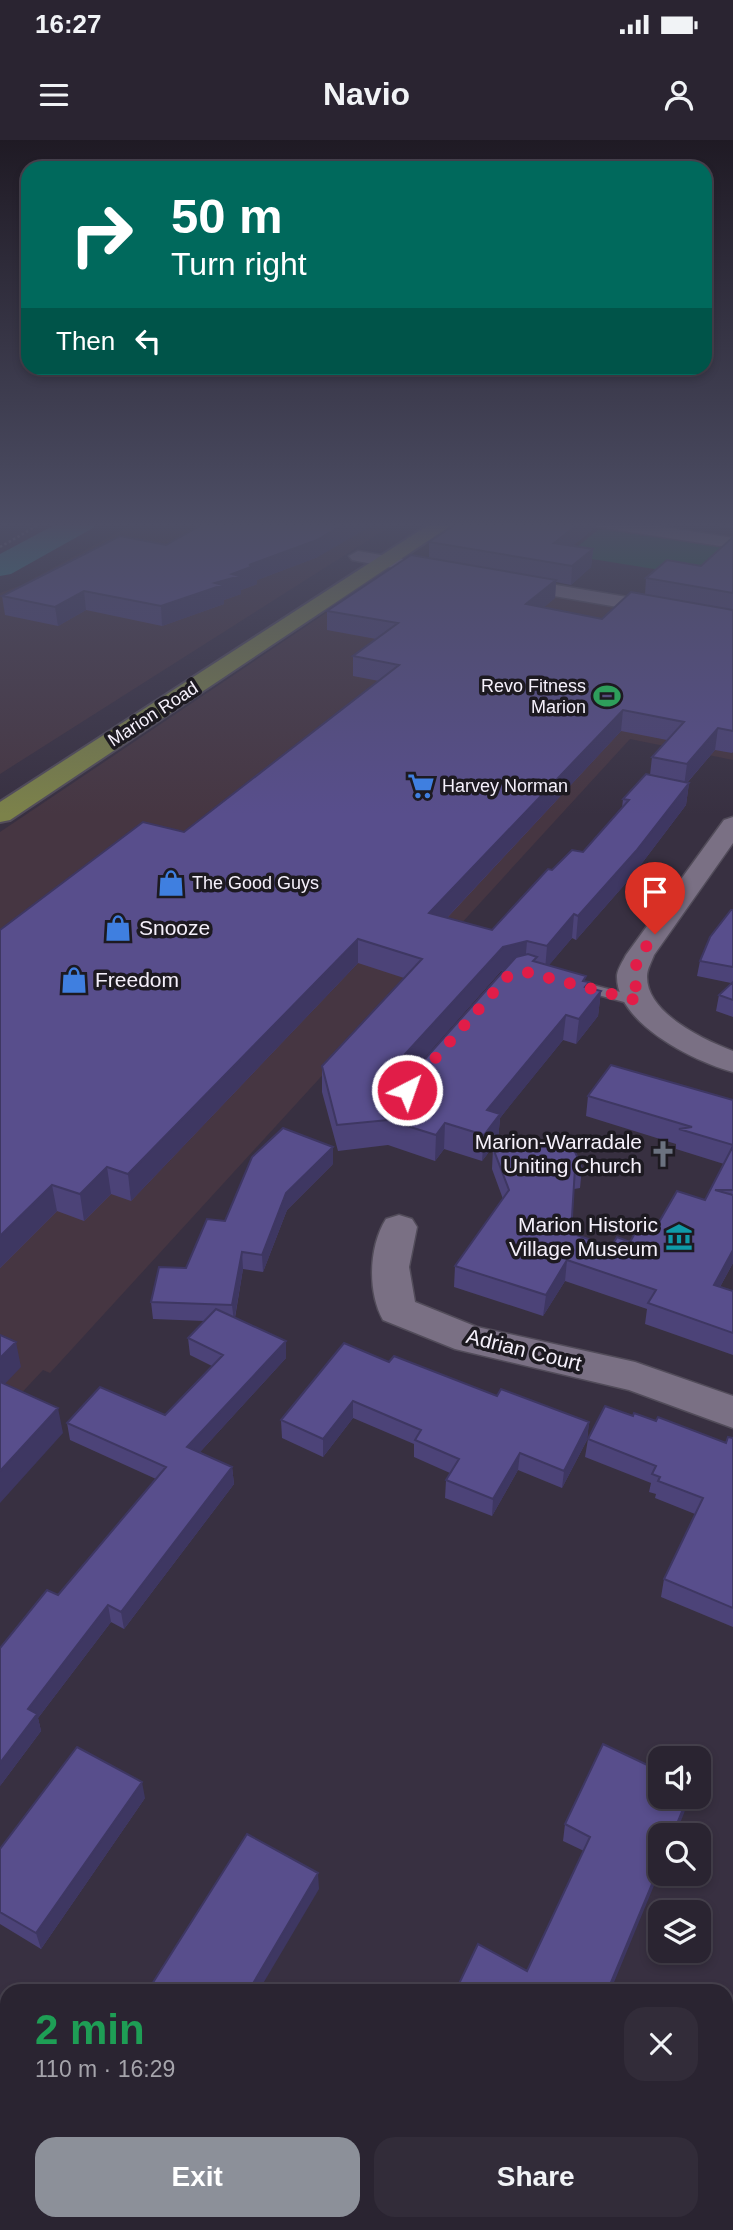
<!DOCTYPE html>
<meta charset="utf-8">
<style>
:root{--surface:#2a2431;--page:#322c39;--text:#f1f3f6;--muted:#a5a4ab;--line:#46414d;--accent:#8c9099}
body{margin:0;font-family:Helvetica,sans-serif;background:var(--page);color:var(--text);height:100vh;display:flex;flex-direction:column;font-size:26px;white-space:nowrap}
*{box-sizing:border-box;margin:0}
p{font-size:23px;color:var(--muted)}
.icon{flex:none;width:38px;height:38px;fill:none;stroke:currentColor;stroke-width:2;stroke-linecap:round;stroke-linejoin:round}
.map{position:relative;flex:1;overflow:hidden}
.panel{position:absolute;left:0px;top:1844px;width:733px;height:247px;display:flex;flex-direction:column;background:var(--surface);border-radius:21px 21px 0 0;box-shadow:0 4px 10px #0003,0 0 0 2px var(--line)}
.panel>*{flex:none}
.guide{position:absolute;left:21px;top:21px;width:691px;height:214px;border-radius:21px;box-shadow:0 4px 10px #0003,0 0 0 2px var(--line);background:#00695c;color:#fff;overflow:hidden}
.tools{position:absolute;left:648px;top:1606px;display:grid;gap:14px}
.tools a{display:grid;place-items:center;width:63px;height:63px;border-radius:14px;background:var(--surface);box-shadow:0 4px 10px #0003,0 0 0 2px var(--line);font-size:35px}
.pin{position:absolute;display:grid;place-items:center;width:60px;height:60px;color:#fff;margin:-72px -30px;border-radius:50% 50% 50% 0;rotate:-45deg;box-shadow:0 0 7px #0007}
.pin .icon{rotate:45deg}
.me{position:absolute;width:77px;margin:-38px;rotate:41deg;stroke-linejoin:round;filter:drop-shadow(0 0 5px #0008)}
.turn{display:flex;align-items:center;gap:24px;height:147px;padding:0 35px;font-size:32px}
.turn .icon{width:91px;height:91px;stroke-width:2.5}
.turn b{display:block;font-size:49px;line-height:60px}
.then{display:flex;align-items:center;height:66px;padding:0 35px;background:#0003;gap:14px;font-size:26px}
.round{display:grid;place-items:center;flex:none;width:74px;height:74px;border-radius:21px;background:var(--page)}
.headline{display:flex;align-items:center;justify-content:space-between;height:119px;padding:0 35px}
h1{font-size:42px;font-weight:700;line-height:52px;color:#1e9e55}
.cta{display:flex;gap:14px;margin-top:auto;padding:14px 35px}
.cta a{flex:1;height:80px;border-radius:21px;background:var(--accent);color:#fff;font-size:28px;font-weight:700;line-height:80px;text-align:center}
.cta a+a{background:var(--page);color:var(--text)}
.status{display:flex;justify-content:space-between;align-items:center;height:49px;padding:0 35px;background:var(--surface);direction:ltr}
.status svg{height:19px;fill:currentColor}
header{display:flex;justify-content:space-between;align-items:center;height:91px;padding:0 35px;background:var(--surface);font-size:32px;font-weight:700}
.map>svg:first-child{display:block}
.commercial{fill:#463642}
.green{fill:#1c6145}
.lines{fill:none;stroke-linecap:round;stroke-linejoin:round}
.river{fill:#2f8485;fill-rule:evenodd}
.lane-casing{stroke:#524c5a;stroke-width:3}
.street-casing{stroke:#524c5a;stroke-width:3}
.secondary-casing{stroke:#524c5a;stroke-width:4}
.primary-casing{stroke:#524c5a;stroke-width:4}
.path{stroke:#726b7a;stroke-width:2.5;stroke-dasharray:2.5 2.5;stroke-linecap:butt}
.lane{fill:#7a7084;fill-rule:evenodd}
.street{fill:#7a7084;fill-rule:evenodd}
.secondary{fill:#7a7084;fill-rule:evenodd}
.primary{fill:#7c824a;fill-rule:evenodd}
.wall{fill:#4c4378;fill-rule:evenodd}
.shaded-wall{fill:#3e3762}
.building{fill:#584e8c;stroke:#3e3762;stroke-width:2}
.route{stroke:#e11d48;stroke-width:12;stroke-dasharray:0 21.6}
.labels{text-anchor:middle;stroke-width:7;stroke-linejoin:round;paint-order:stroke}
.far-poi-label{font-size:18px;fill:#f5f0fb;stroke:#1d1a21;text-anchor:start}
.far-street-label{font-size:18px;fill:#f5f0fb;stroke:#1d1a21}
.poi-label{font-size:21px;fill:#f5f0fb;stroke:#1d1a21;text-anchor:start}
.street-label{font-size:21px;fill:#f5f0fb;stroke:#1d1a21}
</style>
<div class="status"><b>16:27</b><svg viewBox="0 0 49 12"><path d="M0 12V9h3v3zM5 12V6h3v6zM10 12V3h3v9zM15 12V0h3v12zM26 1h20v11H26zM47 4h2v5h-2z"/></svg></div>
<header><svg class="icon" aria-label="menu" viewBox="0 0 24 24"><path d="M4 6h16M4 12h16M4 18h16"/></svg>Navio<svg class="icon" aria-label="person" viewBox="0 0 24 24"><circle cx="12" cy="8" r="4"/><path d="M4 21q1-7 8-7t8 7"/></svg></header>
<div class="map">
<svg width="733" height="2090" viewBox="0 0 733 2090">
<rect width="100%" height="100%" fill="#383041"/>
<path class="commercial" d="M137 382H397L0 634V453L21 445Z
M409 431 733 488V620L630 599 50 1233 43 1230 0 1276V692L387 432Z"/>
<path class="green" d="M604 385 733 405 704 437 567 415Z"/>
<g class="lines">
<path class="river" d="M60 382H97L93 388 11 434 0 436V414Z"/>
<defs>
<path id="lane" d="M577 841 644 858 647 861 639 866 572 848 570 845Z"/>
<path id="street" d="M590 382H634L733 398V408L598 387Z
M358 411 444 426 453 432 444 438 352 420 349 416Z
M509 437 733 475V487L502 447 500 443 502 439Z
M733 677V703L654 815C652 821 647 829 647 836 646 873 704 900 733 911V932C695 922 615 883 617 835 618 828 623 821 626 815L724 680Z
M399 1075 412 1079 417 1087 409 1127 415 1162 477 1187 635 1222 733 1256V1288L629 1250 455 1209 383 1180C367 1151 369 1106 386 1079Z
M0 1915 7 1918V1980L0 1977Z
M192 2084H261L264 2090H194Z"/>
<path id="secondary" d="M733 1945V2030L726 2033V1948Z
M726 2066 733 2083V2090H663L664 2084H726Z"/>
<path id="primary" d="M433 382H456L10 680 0 682V662Z"/>
</defs>
<use href="#lane" class="lane-casing"/>
<use href="#street" class="street-casing"/>
<use href="#secondary" class="secondary-casing"/>
<use href="#primary" class="primary-casing"/>
<path class="path" d="M0 407 44 382"/>
<use href="#lane" class="lane"/>
<use href="#street" class="street"/>
<use href="#secondary" class="secondary"/>
<use href="#primary" class="primary"/>
</g>
<path class="wall" d="M458 382H595V388L572 406 593 409 591 427 571 445 556 442 555 458 544 467 602 479 645 455 646 438 701 426 733 397V612L732 613 715 610 687 643H689L686 665 633 735 576 800 572 798 548 826 585 841 588 848 601 851 598 876 576 904 563 900 515 959 500 978 498 1000 482 1021 444 1009 435 1021 388 1005 338 1011 322 952V926L404 838 358 823 131 1061 111 1054 84 1081 57 1071 0 1128V790L184 692 379 541 353 536V516L376 499 327 490V471L429 418V402ZM621 591 667 600 652 617 650 635 623 659 622 668 583 712 552 730 492 790 447 778ZM501 831H504L416 929H414Z
M714 382H733V388L716 386Z
M166 405 318 417 257 440V444L241 450V454L224 460V464L162 486 86 470 58 486 5 475 2 456Z
M733 770V877L716 871 719 855 731 843 697 836 700 821Z
M588 956 733 960V1123L720 1147 733 1151V1215L645 1184 647 1169 565 1141 543 1176 454 1147 455 1126 503 1059 492 1029 493 1008 582 1028 580 1048 574 1049 571 1093 611 1107 630 1102 655 1089 705 1060 724 1024 676 1009V1004L586 976Z
M333 1024 287 1070 263 1132 243 1129 235 1178 286 1201V1218L200 1312 232 1327 234 1344 124 1489 111 1482 38 1578 41 1591 0 1646 58 1455 156 1339 70 1300 67 1283 165 1275 212 1226 190 1215 188 1198 205 1181 153 1179 151 1162 186 1128 225 1081Z
M389 1222 497 1256 589 1282 587 1300 562 1348 518 1330 492 1376 445 1358 446 1340 450 1333 414 1317V1304L353 1278 323 1317 282 1298 281 1280Z
M633 1276 656 1281 726 1303 733 1298V1487L661 1457 664 1439 695 1374 655 1358 656 1354 649 1352 651 1343 585 1317 588 1299Z
M660 1657H690L688 1663 527 1831 584 1711 563 1701 565 1684Z
M145 1658 41 1809 0 1784V1709Z
M505 2084H522L521 2090H518Z"/>
<path class="shaded-wall" d="M0 382H8L0 387Z
M347 382H378L318 417 257 440V444L241 450V454L224 460V464L162 486 161 466 232 434 249 425Z
M581 382H595V388L553 421 554 403Z
M593 409 591 427 571 445 572 426Z
M556 440 555 458 525 483 526 464Z
M84 451 86 470 58 486 55 467Z
M623 570 621 591 429 797V773Z
M718 588 715 610 684 646 687 624Z
M689 643 686 665 633 735 576 800 578 776Z
M574 774 572 798 545 830 547 806Z
M358 799V823L131 1061 128 1034Z
M527 801 525 825 501 831 397 949V923L503 807Z
M601 851 598 876 576 904 579 879Z
M566 875 563 900 500 978 498 1000 482 1021 484 995 487 970Z
M445 983 444 1009 435 1021 436 995Z
M333 1007V1024L287 1070 263 1132 262 1115 286 1053Z
M107 1027 111 1054 84 1081 80 1054Z
M52 1045 57 1071 0 1128V1096Z
M733 1110V1123L710 1165 714 1145Z
M242 1112 243 1129 234 1182 232 1165Z
M567 1120 565 1141 543 1176 546 1155Z
M286 1201V1218L189 1324 187 1307Z
M16 1202 21 1227 0 1249V1218Z
M353 1261V1278L323 1317V1299Z
M58 1268 63 1293 0 1363V1331Z
M589 1282 587 1300 562 1348 564 1331Z
M520 1313 518 1330 492 1376 493 1359Z
M232 1327 234 1344 124 1489 121 1472Z
M108 1465 111 1482 38 1578 41 1591 0 1646V1623L28 1569Z
M142 1642 145 1658 41 1809 36 1793Z
M688 1657H690L688 1663 675 1696H672Z
M660 1725V1731L610 1852H607Z
M318 1733 319 1749 258 1852H248Z"/>
<path class="building" d="M207 382H347L317 400 249 425H256L232 434 240 436 215 443 223 445 161 466 84 451 55 467 2 456 120 396 166 405Z
M459 382H581L554 403 593 409 572 426 429 402Z
M733 397V453L646 438 667 420 701 426Z
M411 415 556 440 526 464 602 479 631 452 733 470V591L718 588 687 624 652 617 684 582 623 570 429 773 492 790 548 729 552 730 572 710 583 712 629 660 623 659 646 634 689 643 636 711 578 776 574 774 547 806 527 801 503 807 397 923 401 930 416 929 516 817 528 814 537 817 533 821 586 836 583 841 589 842 585 847 601 851 579 879 566 875 517 934 487 970 500 974 484 995 445 983 436 995 388 980 337 985 322 926 422 819 358 799 128 1034 107 1027 80 1054 52 1045 0 1096V790L143 682 184 692 399 525 353 516 398 483 327 471Z
M731 770H733V827L700 821 710 797Z
M733 842V860L719 855Z
M611 925 733 960V1005L679 989 692 987 588 956Z
M283 988 333 1007 286 1053 262 1115 242 1112 232 1165 151 1162 159 1127 186 1128 207 1079 225 1081 252 1017Z
M570 1000 582 1028H575L571 1093 611 1107 617 1097 630 1102 640 1084 655 1089 677 1051 705 1060 733 1006V1050H715L733 1055V1110L714 1145 733 1151V1193L648 1163 656 1150 567 1120 546 1155 455 1126 509 1050 493 1008Z
M216 1169 286 1201 187 1307 232 1327 121 1472 108 1465 28 1569 37 1574 0 1623V1508L47 1450 58 1455 166 1327 67 1283 100 1247 165 1275 223 1215 188 1198Z
M0 1195 16 1202 0 1218Z
M344 1203 389 1222 394 1216 497 1256 501 1249 589 1282 564 1331 520 1313 493 1359 446 1340 459 1319 415 1300 421 1290 353 1261 323 1299 281 1280Z
M0 1242 58 1268 0 1331Z
M605 1266 633 1276 634 1273 656 1281 658 1277 726 1303 728 1297 733 1298V1468L664 1439 703 1358 658 1341 660 1337 652 1334 656 1326 588 1299Z
M603 1604 660 1631V1657H688L672 1696H660V1725L607 1852H455L478 1804 527 1831 590 1697 565 1684Z
M77 1607 142 1642 36 1793 0 1772V1709Z
M247 1694 318 1733 248 1852H147Z
M52 2084H137L145 2090H49Z"/>
<linearGradient id="sky" x2="0" y2="1"><stop stop-color="#1f1a24"/><stop offset="0.57" stop-color="#4d4e65"/><stop offset="1" stop-color="#4d4e65" stop-opacity="0"/></linearGradient>
<rect width="733" height="675" fill="url(#sky)"/>
<g class="lines">
<path class="route" d="M407 950 508 836 526 832 639 861C630 827 635 822 655 794"/>
</g>
<defs>
<symbol id="stadium-bare" viewBox="-9 -9 18 18"><path d="M0-5a6.5 5 0 1 0 0 10a6.5 5 0 1 0 0-10ZM-3.5-1.8h7v3.6h-7Z" fill="#2e9e5b" stroke="#1d1a21" stroke-width="2.5" paint-order="stroke"/></symbol>
<symbol id="supermarket-bare" viewBox="-9 -9 18 18"><path d="M-6-5.5h2.5l.6 2H6L4.5 2H-2.5L-4.4-4H-6ZM-1.5 3.2a1.3 1.3 0 1 0 .1 0ZM3 3.2a1.3 1.3 0 1 0 .1 0Z" fill="#3f7fe0" stroke="#1d1a21" stroke-width="2.5" paint-order="stroke"/></symbol>
<symbol id="shop-bare" viewBox="-9 -9 18 18"><path d="M-5-2.5h2.3a2.7 3.5 0 0 1 5.4 0H5L5.5 6h-11ZM-1.5-2.5h3a1.5 2.3 0 0 0-3 0Z" fill="#3f7fe0" stroke="#1d1a21" stroke-width="2.5" paint-order="stroke"/></symbol>
<symbol id="church-bare" viewBox="-9 -9 18 18"><path d="M-1.2-6h2.4v3.5h3.3v2.4h-3.3V6h-2.4V-.1h-3.3v-2.4h3.3Z" fill="#6b7280" stroke="#1d1a21" stroke-width="2.5" paint-order="stroke"/></symbol>
<symbol id="museum-bare" viewBox="-9 -9 18 18"><path d="M0-6L6-3V-2H-6V-3ZM-5-1h2V3h-2ZM-1-1h2V3h-2ZM3-1h2V3H3ZM-6 4H6V6H-6Z" fill="#0f9aa8" stroke="#1d1a21" stroke-width="2.5" paint-order="stroke"/></symbol>
</defs>
<g fill-rule="evenodd">
<use href="#stadium-bare" x="588" y="537" width="38" height="38"/>
<use href="#supermarket-bare" x="402" y="627" width="38" height="38"/>
<use href="#shop-bare" x="152" y="724" width="38" height="38"/>
<use href="#shop-bare" x="99" y="769" width="38" height="38"/>
<use href="#shop-bare" x="55" y="821" width="38" height="38"/>
<use href="#church-bare" x="644" y="995" width="38" height="38"/>
<use href="#museum-bare" x="660" y="1078" width="38" height="38"/>
</g>
<g class="labels">
<g class="far-poi-label">
<text x="586" y="552" text-anchor="end">Revo Fitness<tspan x="586" dy="21">Marion</tspan></text>
<text x="442" y="652">Harvey Norman</text>
<text x="192" y="749">The Good Guys</text>
</g>
<g class="far-street-label">
<text transform="translate(153 574) rotate(-33)" y="6">Marion Road</text>
</g>
<g class="poi-label">
<text x="139" y="795">Snooze</text>
<text x="95" y="847">Freedom</text>
<text x="642" y="1009" text-anchor="end">Marion-Warradale<tspan x="642" dy="24">Uniting Church</tspan></text>
<text x="658" y="1092" text-anchor="end">Marion Historic<tspan x="658" dy="24">Village Museum</tspan></text>
</g>
<g class="street-label">
<text transform="translate(524 1210) rotate(14)" y="7">Adrian Court</text>
</g>
</g>
</svg>
<div class="tools">
<a><svg class="icon" aria-label="sound" viewBox="0 0 24 24"><path d="M4 9h4l5-4v14l-5-4H4zM17 9q2 3 0 6"/></svg></a>
<a><svg class="icon" aria-label="search" viewBox="0 0 24 24"><circle cx="10" cy="10" r="6"/><path d="M15 15l6 6"/></svg></a>
<a><svg class="icon" aria-label="layers" viewBox="0 0 24 24"><path d="M12 4l9 5-9 5-9-5zM3 14l9 5 9-5"/></svg></a>
</div>
<div class="pin" style="left:655px;top:794px;background:#d93025"><svg class="icon" aria-label="arrive" viewBox="0 0 24 24"><path d="M6 21V4h12l-3 4 3 4H6"/></svg></div>
<svg class="me" style="left:407px;top:950px" viewBox="-20 -20 40 40"><circle r="17" fill="#e11d48" stroke="#fff" stroke-width="3"/><path d="M0-11L8 9 0 5-8 9z" fill="#fff"/></svg>
<div class="guide">
<div class="turn"><svg class="icon" aria-label="right" viewBox="0 0 24 24"><path d="M7 20v-9h11M14 6l5 5-5 5"/></svg><div><b>50 m</b>Turn right</div></div>
<div class="then">Then<svg class="icon" aria-label="left" viewBox="0 0 24 24"><path d="M17 20v-9H6M10 6l-5 5 5 5"/></svg></div>
</div>
<section class="panel">
<div class="headline"><div><h1>2 min</h1><p>110 m · 16:29</p></div><a class="round"><svg class="icon" aria-label="close" viewBox="0 0 24 24"><path d="M6 6l12 12M18 6L6 18"/></svg></a></div>
<div class="cta"><a>Exit</a><a>Share</a></div>
</section>
</div>
